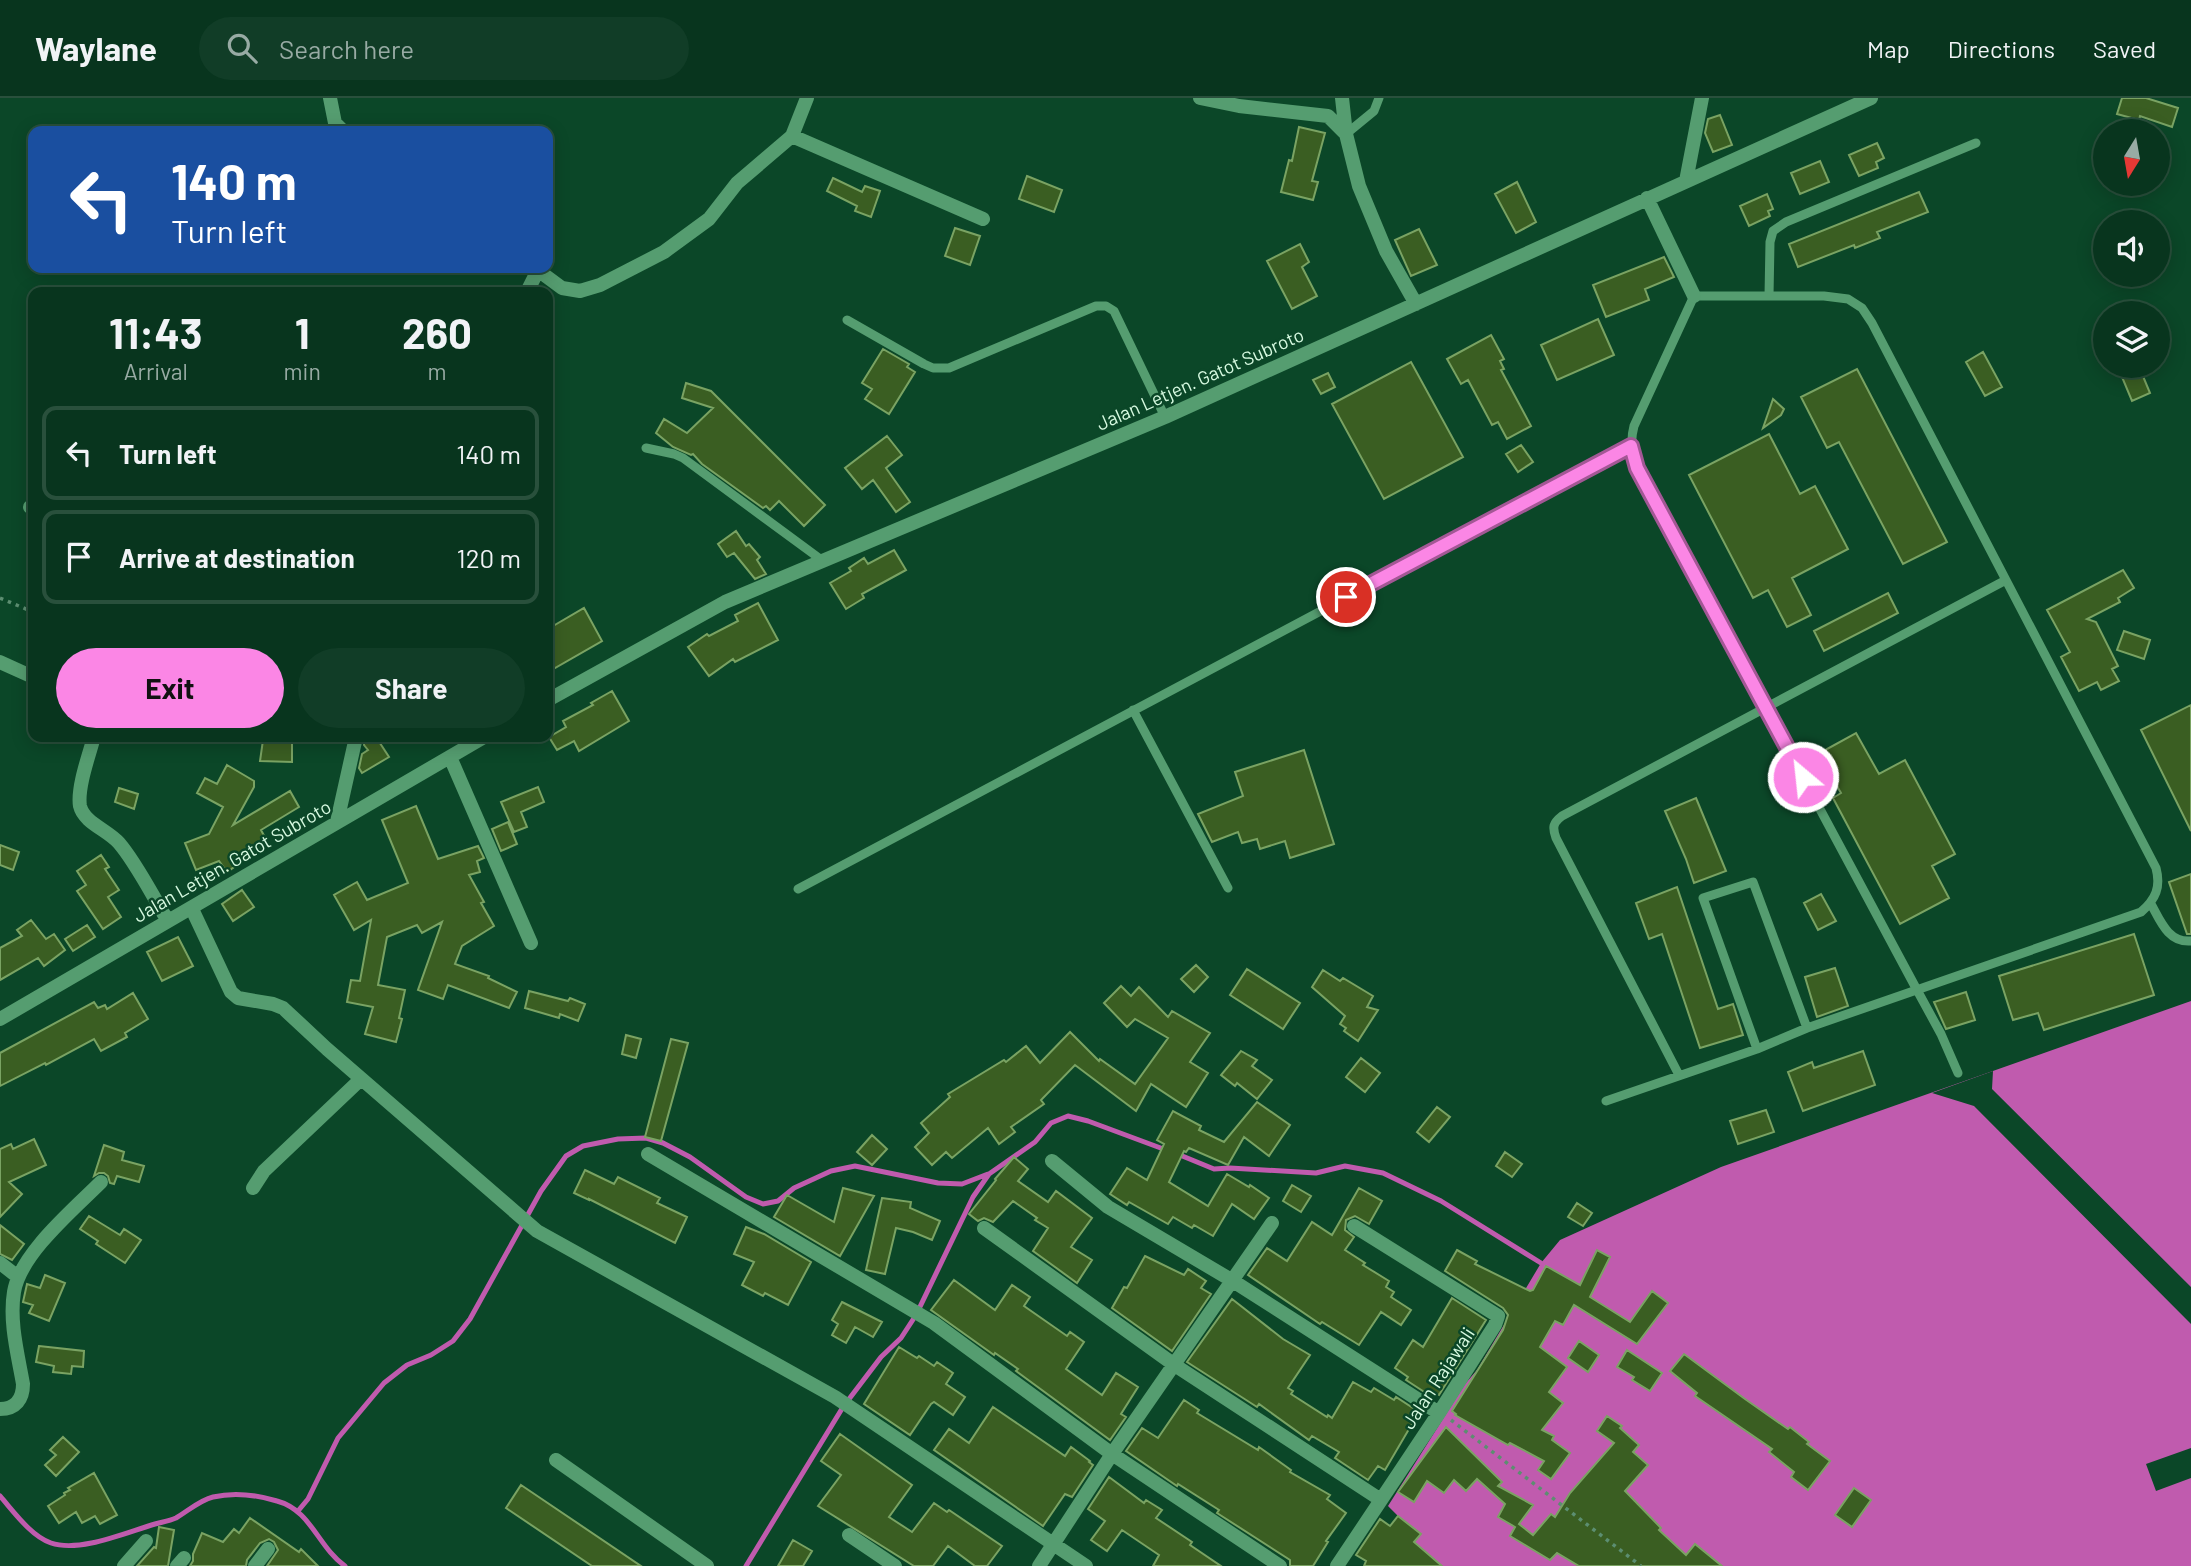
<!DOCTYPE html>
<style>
:root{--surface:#08351e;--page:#113d27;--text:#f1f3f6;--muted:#98aba4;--line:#29503c;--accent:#fb86e5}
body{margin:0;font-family:Barlow,sans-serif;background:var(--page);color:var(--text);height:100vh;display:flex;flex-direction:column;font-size:26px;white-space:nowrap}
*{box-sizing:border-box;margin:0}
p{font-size:23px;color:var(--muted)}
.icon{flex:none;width:38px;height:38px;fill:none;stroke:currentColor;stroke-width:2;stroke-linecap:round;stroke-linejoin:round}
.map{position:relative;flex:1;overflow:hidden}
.panel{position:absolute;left:28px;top:189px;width:525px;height:455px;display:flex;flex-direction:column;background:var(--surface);border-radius:14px;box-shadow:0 4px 18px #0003,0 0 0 2px var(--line)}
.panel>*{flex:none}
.guide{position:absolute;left:28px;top:28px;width:525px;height:147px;border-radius:14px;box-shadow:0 4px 18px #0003,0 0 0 2px var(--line);background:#1a4fa0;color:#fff;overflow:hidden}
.needle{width:46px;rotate:191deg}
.controls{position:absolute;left:2093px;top:21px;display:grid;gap:14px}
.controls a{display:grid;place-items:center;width:77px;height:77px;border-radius:50%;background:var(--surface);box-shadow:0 4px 18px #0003,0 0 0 2px var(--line);font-size:35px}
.pin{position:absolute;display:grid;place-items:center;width:60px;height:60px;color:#fff;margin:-30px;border:4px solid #fff;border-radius:50%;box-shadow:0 2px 7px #0007}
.me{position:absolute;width:77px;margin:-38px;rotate:332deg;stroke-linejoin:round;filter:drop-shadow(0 0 5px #0008)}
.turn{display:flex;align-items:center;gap:24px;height:147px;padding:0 28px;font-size:32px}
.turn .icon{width:91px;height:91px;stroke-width:2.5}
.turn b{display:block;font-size:49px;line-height:60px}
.eta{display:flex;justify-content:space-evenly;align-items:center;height:119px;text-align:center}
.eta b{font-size:42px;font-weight:700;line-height:49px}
.primary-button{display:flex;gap:14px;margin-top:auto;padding:14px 28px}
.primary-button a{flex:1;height:80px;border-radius:42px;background:var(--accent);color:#111;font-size:28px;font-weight:700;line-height:80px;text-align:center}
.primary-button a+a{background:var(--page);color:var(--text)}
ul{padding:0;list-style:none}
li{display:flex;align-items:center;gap:21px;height:94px;margin:0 14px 10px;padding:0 14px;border:4px solid var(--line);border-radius:14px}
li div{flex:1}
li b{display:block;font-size:26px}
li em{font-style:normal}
header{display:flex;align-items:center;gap:42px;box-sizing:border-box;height:98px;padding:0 35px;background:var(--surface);border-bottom:2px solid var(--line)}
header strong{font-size:33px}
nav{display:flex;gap:38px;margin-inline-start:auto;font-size:24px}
.search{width:490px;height:63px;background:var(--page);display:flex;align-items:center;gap:18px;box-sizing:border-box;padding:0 24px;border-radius:38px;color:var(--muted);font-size:26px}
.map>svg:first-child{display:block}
.water{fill:#c05bae}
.pier{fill:#0b4728}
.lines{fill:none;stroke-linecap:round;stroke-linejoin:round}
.stream{stroke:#c05bae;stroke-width:5}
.building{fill:#3a5e22;stroke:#7aa363;stroke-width:2}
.path{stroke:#5c8e71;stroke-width:3.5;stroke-dasharray:3.5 5;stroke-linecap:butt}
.service{stroke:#559d70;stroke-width:9}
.minor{stroke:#559d70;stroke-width:14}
.route-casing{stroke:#a35795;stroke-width:18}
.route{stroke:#fb86e5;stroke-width:12}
.labels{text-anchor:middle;stroke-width:5;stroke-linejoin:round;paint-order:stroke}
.street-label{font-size:19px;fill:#d7fae1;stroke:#0b4728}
</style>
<header>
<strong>Waylane</strong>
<div class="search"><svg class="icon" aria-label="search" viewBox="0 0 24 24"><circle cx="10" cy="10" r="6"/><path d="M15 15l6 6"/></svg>Search here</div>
<nav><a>Map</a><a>Directions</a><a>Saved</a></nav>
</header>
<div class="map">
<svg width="2191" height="1468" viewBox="0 0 2191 1468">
<rect width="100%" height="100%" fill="#0b4728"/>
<path class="water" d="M2191 903V1468H1395L1398 1418 1388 1408 1465 1286 1477 1272 1541 1165 1560 1142 1721 1069Z"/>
<path class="pier" d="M1993 973 1992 991 2191 1189V1226L1974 1008 1932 995Z
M2191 1350V1380L2156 1393 2146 1366Z"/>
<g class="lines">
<path class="stream" d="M1175 1055 1214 1071 1230 1070 1316 1075 1345 1068 1383 1075 1441 1103 1541 1165
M0 1398C14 1414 31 1438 51 1445 80 1455 127 1434 155 1426 162 1424 169 1423 176 1420 188 1413 200 1402 213 1399 234 1394 257 1397 277 1403 311 1412 318 1449 345 1468
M298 1413 308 1401 338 1340 384 1285 407 1267 431 1257 453 1243 470 1221 541 1093 566 1058 583 1048 618 1041 646 1040 663 1045 690 1059 746 1099 763 1106 778 1103 794 1090 831 1073 855 1068 938 1085 962 1086 988 1076
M746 1468 843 1309 881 1259 901 1240 916 1217 973 1099 989 1076 1035 1044 1051 1025 1068 1018 1088 1023 1166 1052"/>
</g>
<path class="building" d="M2122 0H2146L2178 10 2172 29 2140 18 2139 22 2117 16Z
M1720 17 1732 47 1713 54 1705 35 1708 21Z
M1299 29 1325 35 1312 83 1318 84 1313 102 1281 94 1289 62 1292 63Z
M1877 45 1884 60 1876 64 1878 70 1859 78 1849 57Z
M1820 63 1829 84 1800 96 1791 75Z
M1027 78 1062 92 1054 114 1019 101Z
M833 80 862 94 865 88 880 93 871 119 855 113 857 108 827 93Z
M1517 84 1536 124 1516 135 1495 96Z
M1919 94 1928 114 1877 134 1880 140 1855 150 1854 147 1798 169 1789 146Z
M1767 96 1773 111 1768 113 1770 118 1749 128 1740 108Z
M955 130 980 138 970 167 945 158Z
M1419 131 1437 167 1411 178 1395 142Z
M1300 146 1309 164 1302 169 1317 198 1292 211 1267 163Z
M1664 159 1674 179 1645 191 1649 202 1606 219 1593 187Z
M1598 221 1614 257 1557 282 1541 247Z
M1491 237 1504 261 1500 263 1504 271 1501 272 1531 328 1507 341 1498 324 1492 327 1468 282 1461 286 1447 261Z
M883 251 909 266 907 269 915 274 889 316 865 301 872 291 862 285Z
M1983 254 2002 289 1985 298 1966 264Z
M1411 264 1463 359 1384 401 1332 306Z
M1857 271 1947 444 1903 466 1839 344 1827 350 1801 299Z
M2140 271 2150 295 2132 303 2122 279Z
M1328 275 1335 289 1321 296 1313 282Z
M686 285 711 293 825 407 804 428 779 403 770 412 766 408 763 410 702 366 693 356 691 357 673 349 656 335 664 321 687 335 713 310 682 300Z
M1773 301 1784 311 1781 317 1763 330Z
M1769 336 1800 396 1815 388 1848 451 1792 480 1811 517 1787 529 1768 492 1753 500 1689 377Z
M887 338 902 357 886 370 910 404 896 414 873 382 862 391 845 370Z
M1521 347 1533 364 1518 374 1506 356Z
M736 433 746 448 749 446 760 459 757 462 766 476 755 481 734 455 727 459 718 446Z
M894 452 906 472 862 496 864 500 846 511 830 485 851 473 849 470 864 460 868 466Z
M2123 472 2134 490 2118 500 2120 504 2087 521 2096 524 2118 568 2112 571 2119 583 2101 592 2097 584 2079 593 2061 559 2070 554 2047 512Z
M1888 495 1898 515 1824 553 1814 533Z
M758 505 778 542 735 564 733 561 709 578 688 549 707 536 709 538 738 523 735 517Z
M584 510 602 543 548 574V531Z
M2124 533 2150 542 2144 561 2117 552Z
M612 593 629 623 579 653 574 643 557 652 549 639 566 629 563 623 593 607 591 605Z
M2191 607V733L2141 632Z
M1856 635 1879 676 1905 662 1955 756 1932 768 1949 800 1900 826 1833 700 1841 695 1818 656Z
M268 639H292V664L260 663 263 642H267Z
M365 639H376L389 659 362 675 359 670 362 656 368 652 364 647Z
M1304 652 1334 746 1290 760 1285 743 1260 751 1257 741 1242 745 1238 734 1212 744 1198 716 1243 698 1235 674Z
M227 667 254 683V689L233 727 290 693 299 709 261 732 268 745 227 774 219 763 196 772 185 745 209 736 223 709 197 695 205 680 217 686Z
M538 689 544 704 521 714 527 729 514 734 501 704Z
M119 690 138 696 134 711 115 704Z
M1696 700 1726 773 1694 785 1686 761 1665 713Z
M416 708 438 761 478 748 484 760 477 763 480 774 469 777 484 804 481 805 494 828 462 848 455 866 489 878 488 880 517 894 509 910 448 887 443 901 418 892 442 824 422 835 417 827 387 839 378 887 405 892 399 920 402 921 396 944 365 936 373 909 347 904 351 882 360 883 371 822 354 832 334 797 357 784 367 802 408 785 382 722Z
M508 724 517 746 501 753 492 731Z
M0 747 19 754 13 772 0 767Z
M101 757 109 769 105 771 119 792 108 799 121 819 103 831 77 793 86 787 77 773Z
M2191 776V836H2187L2169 784Z
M1677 789 1718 911 1733 906 1743 937 1700 950 1662 836 1649 841 1636 805Z
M242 792 254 809 233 823 222 806Z
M1821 796 1836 823 1818 832 1804 805Z
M31 822 46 841 54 836 65 852 44 868 38 860 0 882V850L22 838 17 832Z
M87 827 95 839 73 853 65 841Z
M2134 836 2154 897 2044 932 2038 915 2013 922 1999 878Z
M178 839 193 868 162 883 147 854Z
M1196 867 1208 879 1194 894 1181 881Z
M1835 870 1848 908 1817 919 1805 879Z
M1247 871 1300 905 1283 931 1230 897Z
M1323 872 1340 883 1343 880 1373 898 1367 909 1378 912 1358 943 1344 933 1346 930 1340 926 1345 918 1312 889Z
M1121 888 1131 898 1139 889 1168 919 1172 913 1210 935 1190 964 1208 975 1186 1009 1151 986 1136 1013 1075 967 1041 1002 1044 1006 1011 1029 1015 1034 999 1046 988 1030 952 1060 946 1054 932 1067 915 1049 929 1035 921 1025 950 999 948 996 1004 962 1006 964 1026 948 1040 965 1070 934 1099 963 1100 961 1135 986 1168 940 1135 921 1127 929 1104 905Z
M529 893 568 903 570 900 585 906 578 923 560 916 559 920 525 910Z
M1966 894 1975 922 1946 931 1934 904Z
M133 895 148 921 125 935 127 939 101 953 94 941 46 967 45 965 0 988V955L94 904 98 910 105 907 107 911Z
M626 937 641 941 636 960 622 956Z
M671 941 688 945 661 1043 645 1039Z
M1241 953 1257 962 1252 968 1272 982 1257 1001 1237 985 1235 988 1221 977Z
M1863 953 1875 987 1803 1013 1788 974 1812 964 1814 970Z
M1361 960 1380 975 1365 994 1346 979Z
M1257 1004 1290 1027 1269 1058 1244 1039 1228 1067 1189 1050 1186 1054 1184 1053 1169 1084 1208 1108 1227 1076 1249 1089 1250 1087 1269 1100 1254 1121 1232 1106 1213 1138 1194 1127 1192 1130 1173 1119 1168 1126 1129 1104 1127 1107 1110 1096 1127 1070 1147 1082 1164 1046 1157 1042 1173 1013 1201 1028 1199 1032 1224 1044Z
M1437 1009 1450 1019 1429 1044 1417 1034Z
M1766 1012 1774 1034 1738 1046 1730 1023Z
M872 1037 887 1051 872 1067 857 1054Z
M34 1041 46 1067 9 1084 22 1096 0 1119V1051L11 1046 13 1051Z
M104 1047 124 1054 122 1062 144 1068 139 1084 117 1078 114 1086 110 1085 108 1078 104 1075H99L94 1078Z
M1505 1054 1522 1066 1512 1079 1496 1068Z
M1014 1059 1028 1071 1018 1083 1048 1104 1056 1093 1092 1120 1071 1149 1092 1162 1077 1185 1033 1153 1048 1130 1035 1122 1037 1120 1013 1103 993 1124 984 1120 978 1123 969 1116 996 1082 995 1081Z
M585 1072 614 1086 618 1079 660 1100 657 1105 687 1119 675 1145 589 1101V1102L574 1095Z
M1292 1087 1311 1098 1301 1114 1283 1103Z
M843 1090 874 1098 840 1158 774 1119 787 1097 834 1124Z
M1359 1090 1382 1103 1369 1126 1355 1118 1346 1122 1345 1132 1354 1139 1345 1152 1365 1165 1363 1167 1389 1183 1386 1189 1394 1194 1391 1199 1411 1212 1401 1227 1381 1214 1359 1247 1322 1224 1320 1226 1248 1177 1267 1150 1287 1163 1312 1124 1332 1137Z
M882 1100 911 1104 910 1110 940 1123 932 1142 913 1134 896 1130 885 1176 866 1172Z
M1577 1105 1592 1115 1583 1128 1568 1119Z
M89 1118 120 1137 124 1131 141 1142 125 1165 96 1146 98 1143 80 1131Z
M0 1127 24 1146 12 1162 0 1156Z
M746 1129 764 1136 811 1164 788 1207 765 1195 763 1198 742 1187 754 1164 734 1156Z
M1457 1152 1477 1163 1475 1166 1530 1193 1533 1192 1546 1168 1580 1187 1597 1152 1610 1159 1590 1199 1630 1224 1652 1193 1668 1205 1637 1246 1574 1207 1563 1227 1555 1223 1540 1249 1567 1269 1549 1294 1563 1305 1542 1332 1554 1338 1552 1342 1570 1355 1551 1381 1538 1372 1544 1363 1510 1345 1508 1347 1455 1317 1456 1316 1452 1313 1503 1232 1508 1217 1503 1210 1445 1173Z
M1145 1158 1184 1177 1188 1171 1206 1183 1201 1190 1211 1196 1172 1253 1112 1210 1124 1189 1127 1190Z
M45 1177 65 1185 49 1223 29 1215 33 1207 23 1204 27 1186 40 1190Z
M954 1182 995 1212 1012 1187 1030 1199 1024 1208 1067 1238 1070 1234 1084 1244 1066 1271 1102 1297 1116 1275 1138 1289 1121 1316 1126 1319 1110 1342 1016 1273 1018 1271 995 1255 994 1257 931 1212Z
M1452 1200 1486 1222 1439 1297 1432 1293 1429 1297 1406 1282 1408 1279 1395 1270 1413 1242 1423 1249Z
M1232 1201 1283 1241 1310 1257 1288 1290 1293 1293 1291 1296 1327 1319 1328 1317 1332 1320 1353 1284 1371 1294 1374 1290 1394 1302 1396 1299 1419 1314 1385 1372 1378 1368 1368 1382 1335 1360 1339 1354 1312 1338 1309 1342 1259 1306 1257 1309 1187 1264Z
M842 1204 882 1224 873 1239 855 1229 846 1245 832 1237 838 1226 832 1222Z
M1579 1243 1599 1257 1588 1274 1568 1260Z
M39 1248 84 1253 83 1269 72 1268 71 1276 53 1274 54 1268 36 1264Z
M899 1249 917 1260 919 1258 934 1268 937 1264 953 1275 946 1286 965 1299 953 1317 934 1304 931 1306 910 1337 864 1306Z
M1627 1252 1662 1275 1650 1293 1632 1282 1634 1279 1617 1269Z
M1684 1256 1745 1301 1788 1331 1790 1329 1809 1344 1807 1346 1830 1363 1808 1392 1791 1379 1794 1374 1769 1354 1772 1351 1695 1298 1697 1295 1670 1273Z
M1184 1302 1199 1312 1197 1315 1258 1352 1259 1349 1291 1372 1290 1374 1330 1397 1327 1401 1346 1415 1326 1443 1328 1444 1313 1468H1290V1462L1217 1415 1219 1412 1178 1386 1177 1388 1126 1353 1142 1330 1158 1340Z
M993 1309 1065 1358 1071 1349 1090 1363 1089 1364 1093 1367 1072 1399 1065 1396 1043 1428 934 1352 949 1331 969 1345Z
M1607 1318 1622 1328 1620 1330 1639 1347 1633 1354 1648 1367 1625 1393 1661 1430 1659 1432 1686 1457 1695 1446 1722 1468H1579L1557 1455 1550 1462 1510 1438 1515 1429 1498 1419 1505 1406 1477 1381 1466 1393 1454 1382 1444 1395 1427 1383 1414 1404 1398 1394 1446 1329 1502 1384 1498 1388 1533 1407 1519 1426 1533 1437 1551 1416 1555 1419 1570 1395 1614 1345 1597 1333Z
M840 1336 912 1387 889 1419 912 1434 934 1405 947 1414 949 1412 1002 1448 987 1468H975L948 1448 933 1468H914L818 1408 841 1377 821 1363Z
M63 1339 79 1354 56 1378 45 1367 56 1357 50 1352Z
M94 1375 117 1417 100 1426 95 1418 82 1425 76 1414 59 1425 48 1408 65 1397 64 1395 70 1392 68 1390Z
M1109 1379 1144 1405 1146 1402 1162 1412 1156 1420 1192 1444 1190 1447 1221 1468H1153L1159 1457 1122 1432 1107 1453 1091 1442 1105 1423 1088 1411Z
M521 1387 641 1468H592L506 1410Z
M1854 1390 1871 1402 1852 1429 1835 1417Z
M1398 1418 1421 1436 1414 1444 1442 1468H1364L1366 1463 1356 1457 1380 1421 1390 1428Z
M250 1420 299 1454 301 1451 318 1468H267L278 1452 274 1444 269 1441 260 1445 247 1462 246 1468H190L193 1463V1456L202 1435 223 1444 234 1431 239 1435Z
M159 1429 174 1432 168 1468H137L154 1449 156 1450Z
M793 1442 812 1453 803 1468H778Z"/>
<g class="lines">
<path class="path" d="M0 500 33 514
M1451 1322 1641 1468"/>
<path class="service" d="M1346 36 1374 13 1379 0
M1769 198 1770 144 1773 133 1786 124 1976 45
M847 222 924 266 933 270H949L1096 208H1106L1114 213 1165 319
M646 350 674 356 683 360 823 463
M1133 612 1228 790
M798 791 1631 348
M2151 806C2160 822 2168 845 2191 843
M1757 951 1703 800 1753 784 1807 930
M1679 977 1556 740C1552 729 1553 725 1562 718L2006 482
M1606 1003 1757 951 1807 930 2141 814C2156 801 2161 789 2156 770L1872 225 1862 210 1848 201 1824 198H1694L1634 328C1630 343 1631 355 1637 370L1917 892 1941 936 1958 975"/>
<path class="minor" d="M330 0 335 25 343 33
M1200 0 1239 8 1328 18 1346 36 1359 88 1386 153 1416 206
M1342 0 1346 36
M792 38 983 121
M1686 83 1702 0
M1647 100 1694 198
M535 170 562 190 580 193 600 187 664 154 709 121 737 85 792 38 807 0
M527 194 538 172
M30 409H33
M0 564 33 579
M548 602 725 504 1165 319 1871 0
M94 639C89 657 77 690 80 708 84 725 108 732 119 745 137 766 153 799 168 823
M450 659 531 845
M337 724 356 639
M192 811 231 894 238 900 273 906 283 910 327 951 537 1133 835 1299 1086 1468
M0 921 484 639
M648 1056 934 1225 1112 1356 1280 1468
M1052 1063 1108 1109 1233 1183 1439 1315
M253 1090 264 1073 361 981
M984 1130 1176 1268 1381 1402
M0 1165 18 1179
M0 1311C16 1311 23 1301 23 1286 18 1257 9 1224 14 1194 20 1156 74 1111 101 1084
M556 1362 707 1468
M849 1437 895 1468
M124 1468 146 1443
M177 1468 184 1460
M255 1468 268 1451
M1039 1468 1112 1356 1272 1125
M1337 1468 1439 1315 1495 1227 1498 1218 1354 1128"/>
</g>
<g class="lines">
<defs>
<path id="route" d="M1346 499 1631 348 1637 370 1803 679"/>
</defs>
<use href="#route" class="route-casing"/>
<use href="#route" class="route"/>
</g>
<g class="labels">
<g class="street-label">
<text transform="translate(1200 281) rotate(-24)" y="7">Jalan Letjen. Gatot Subroto</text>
<text transform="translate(232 763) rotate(-30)" y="7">Jalan Letjen. Gatot Subroto</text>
<text transform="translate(1438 1280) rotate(-57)" y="7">Jalan Rajawali</text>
</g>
</g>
</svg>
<div class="controls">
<a><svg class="needle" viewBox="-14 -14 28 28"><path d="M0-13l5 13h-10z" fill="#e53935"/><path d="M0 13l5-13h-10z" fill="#98aba4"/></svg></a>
<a><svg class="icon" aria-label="sound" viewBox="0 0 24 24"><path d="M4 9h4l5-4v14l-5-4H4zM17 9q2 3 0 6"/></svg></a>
<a><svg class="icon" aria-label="layers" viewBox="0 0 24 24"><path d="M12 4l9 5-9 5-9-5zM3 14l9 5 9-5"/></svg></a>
</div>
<div class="pin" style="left:1346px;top:499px;background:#d93025"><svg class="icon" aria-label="arrive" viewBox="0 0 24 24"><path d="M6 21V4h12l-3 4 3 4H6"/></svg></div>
<svg class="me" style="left:1803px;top:679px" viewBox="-20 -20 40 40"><circle r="17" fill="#fb86e5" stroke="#fff" stroke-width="3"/><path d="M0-11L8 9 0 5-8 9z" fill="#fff"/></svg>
<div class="guide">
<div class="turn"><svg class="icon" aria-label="left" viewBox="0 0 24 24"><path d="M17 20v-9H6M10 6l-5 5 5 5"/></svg><div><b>140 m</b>Turn left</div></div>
</div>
<section class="panel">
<div class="eta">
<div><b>11:43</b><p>Arrival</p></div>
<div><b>1</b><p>min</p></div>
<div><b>260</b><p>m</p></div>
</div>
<ul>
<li><svg class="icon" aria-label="left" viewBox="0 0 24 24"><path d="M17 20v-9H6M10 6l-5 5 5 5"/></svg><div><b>Turn left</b></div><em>140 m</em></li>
<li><svg class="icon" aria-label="arrive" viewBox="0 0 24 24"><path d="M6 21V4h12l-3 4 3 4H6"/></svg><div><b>Arrive at destination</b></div><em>120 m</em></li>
</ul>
<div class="primary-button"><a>Exit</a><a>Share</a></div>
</section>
</div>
